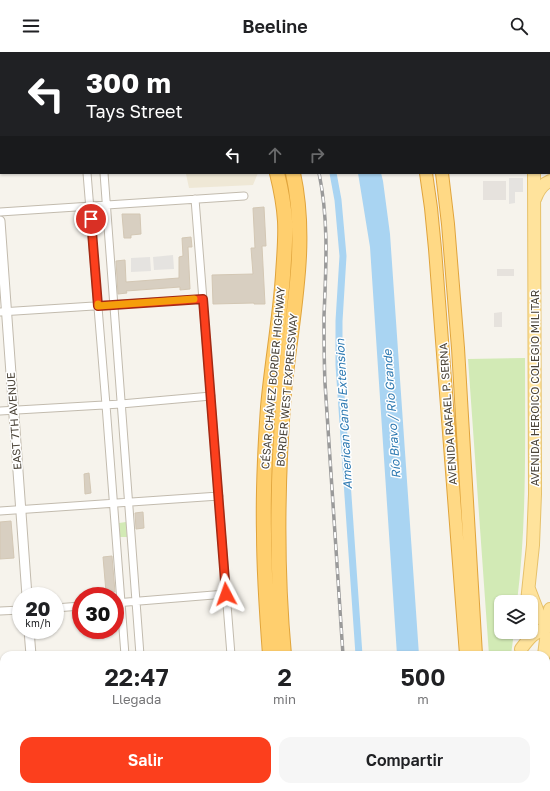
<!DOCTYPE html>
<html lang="es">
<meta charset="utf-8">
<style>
:root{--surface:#fff;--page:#f6f6f6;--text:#202124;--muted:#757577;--accent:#fc3f1d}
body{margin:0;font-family:"Golos Text",sans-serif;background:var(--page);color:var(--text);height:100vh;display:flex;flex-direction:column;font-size:15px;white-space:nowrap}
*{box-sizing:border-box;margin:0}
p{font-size:13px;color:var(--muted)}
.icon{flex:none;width:22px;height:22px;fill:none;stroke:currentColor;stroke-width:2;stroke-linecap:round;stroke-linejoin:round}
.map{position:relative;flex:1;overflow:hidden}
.sheet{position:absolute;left:0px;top:599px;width:550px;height:140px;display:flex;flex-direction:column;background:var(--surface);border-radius:12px 12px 0 0;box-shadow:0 1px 3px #0004}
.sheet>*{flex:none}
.banner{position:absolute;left:0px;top:0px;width:550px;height:122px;box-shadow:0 1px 3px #0004;background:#202124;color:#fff;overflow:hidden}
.controls{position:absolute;left:494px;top:543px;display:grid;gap:8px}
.controls a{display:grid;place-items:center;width:44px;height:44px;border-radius:8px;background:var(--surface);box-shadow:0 1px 3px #0004;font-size:20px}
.speed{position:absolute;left:12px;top:535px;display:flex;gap:8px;font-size:20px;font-weight:700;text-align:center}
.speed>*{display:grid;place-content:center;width:52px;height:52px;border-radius:50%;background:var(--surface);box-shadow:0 1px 3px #0004;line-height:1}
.speed small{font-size:10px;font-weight:400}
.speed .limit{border:6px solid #d22;background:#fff;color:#111}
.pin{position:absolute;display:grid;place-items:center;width:34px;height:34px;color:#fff;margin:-17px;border:2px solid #fff;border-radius:50%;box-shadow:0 1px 4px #0007}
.me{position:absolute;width:44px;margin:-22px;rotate:356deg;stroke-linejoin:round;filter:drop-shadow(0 0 3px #0008)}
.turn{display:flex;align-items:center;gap:14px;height:84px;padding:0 20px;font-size:18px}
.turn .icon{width:52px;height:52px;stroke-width:2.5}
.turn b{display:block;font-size:28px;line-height:34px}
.lanes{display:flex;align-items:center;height:38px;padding:0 20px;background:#0003;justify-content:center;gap:20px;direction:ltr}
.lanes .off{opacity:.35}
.eta{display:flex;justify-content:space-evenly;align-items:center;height:68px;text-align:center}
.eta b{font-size:24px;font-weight:600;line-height:28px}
.button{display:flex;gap:8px;margin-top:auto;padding:8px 20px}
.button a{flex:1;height:46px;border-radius:12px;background:var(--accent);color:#fff;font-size:16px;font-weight:600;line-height:46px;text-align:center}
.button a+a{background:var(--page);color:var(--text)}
header{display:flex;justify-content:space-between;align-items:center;height:52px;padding:0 20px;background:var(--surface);font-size:18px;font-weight:600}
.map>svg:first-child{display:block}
.industrial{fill:#e6e2dd}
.education{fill:#efe8d6}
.green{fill:#d2eab5}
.parking{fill:#e5e3e0}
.water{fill:#a9d4f2}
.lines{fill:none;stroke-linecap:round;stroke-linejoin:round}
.canal{stroke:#a9d4f2;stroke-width:7}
.building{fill:#d8cfc1;stroke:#d3c7b4}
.minor-casing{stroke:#c2bbae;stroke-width:9}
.tertiary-casing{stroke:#c2bbae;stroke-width:11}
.primary-casing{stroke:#e6c16a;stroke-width:14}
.trunk-casing{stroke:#e0a43c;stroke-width:14}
.motorway-casing{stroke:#e0a43c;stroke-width:16}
.minor{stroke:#fff;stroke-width:7}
.tertiary{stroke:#fff;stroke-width:9}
.primary{stroke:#ffe39c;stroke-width:12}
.trunk{stroke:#ffd985;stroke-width:12}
.motorway{stroke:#ffcf6e;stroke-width:14}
.rail-casing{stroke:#9a9a9a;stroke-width:3.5}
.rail{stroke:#fff;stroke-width:2;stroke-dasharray:6;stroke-linecap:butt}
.route-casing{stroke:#a42913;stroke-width:10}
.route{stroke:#fc3f1d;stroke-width:7}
.slow{stroke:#f59e0b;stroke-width:7}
.labels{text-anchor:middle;stroke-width:3;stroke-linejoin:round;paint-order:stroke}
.street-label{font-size:11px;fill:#4b4439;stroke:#fff}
.water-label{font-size:12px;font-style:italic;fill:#2e7ab2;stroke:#fff}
</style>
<header><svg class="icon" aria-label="menu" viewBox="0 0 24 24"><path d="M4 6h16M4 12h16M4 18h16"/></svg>Beeline<svg class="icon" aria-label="search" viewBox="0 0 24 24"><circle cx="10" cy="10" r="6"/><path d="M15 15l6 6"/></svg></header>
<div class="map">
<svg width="550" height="739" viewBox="0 0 550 739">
<rect width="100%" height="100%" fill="#f6f3ec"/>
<path class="industrial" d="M483 129H506V148H483Z
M497 217H514V224H497Z
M502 260V275H494V261Z"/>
<path class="education" d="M0 0H194L195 1H1V66H0Z
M181 121H258L253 133 189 136 186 122Z"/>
<path class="green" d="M525 306C525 387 527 470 517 550H501V580H514L511 603H489L468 307Z
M126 470 127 485H120L119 471Z
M550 638V739H538V735H546V671Z"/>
<path class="parking" d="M509 126H523V140H515V151L509 152Z
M173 203 174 217 154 218 153 205Z
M150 205 151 219 131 220V206Z"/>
<path class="water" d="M358 121H381L383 129 390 182 419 603H397L370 195Z"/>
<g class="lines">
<path class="canal" d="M274 0 275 1
M333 121 338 148 343 204 339 269V313L359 603
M368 735V739"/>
</g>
<path class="building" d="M264 155 266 194H262L265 252H254V251L213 252 212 223 253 222 251 196H255L253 156Z
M122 162H140L141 182 131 183V186H124Z
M191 185 192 195H188L190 237 180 238V235L126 239 127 241 118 242 116 209 125 208 126 230 179 226V205L183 204 182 186Z
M89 421 91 441 85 442 84 422Z
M143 460 144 476 136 477 135 461Z
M11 469 14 506 0 507V470Z
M112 504 115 540H106L103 505Z"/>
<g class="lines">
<defs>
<path id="minor" d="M0 111H1
M87 121 106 353 125 603
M104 121 140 603
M195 147 231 603
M0 160 244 144
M0 260 203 247
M0 359 121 352 211 344
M0 459 219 444
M115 551 226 542
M55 556 81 554
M0 559 21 558
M0 658H4
M150 735V739
M241 735V739"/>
<path id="tertiary" d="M0 169 27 544
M29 578 31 603
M42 735 43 739"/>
<path id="primary" d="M533 1V0
M535 147C538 139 542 132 550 129
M527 550 533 493 535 442 534 121
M521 597C530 585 533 581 548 575L539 563 529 537
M544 603 550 557
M504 739 505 735
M528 739V735"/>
<path id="trunk" d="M392 0V1
M408 0V1
M426 121 431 156 435 197 466 603
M442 121 448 172 458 296 476 603
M478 735 479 739
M497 735V739"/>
<path id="motorway" d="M213 0 214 1
M230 0 231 1
M270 603C267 563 264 523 264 482 263 440 265 398 268 355 272 311 280 267 283 223 284 205 286 187 285 169 284 153 281 137 277 121
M284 603C276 516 277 428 284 340 291 267 309 194 293 121
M281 735 282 739
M296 735V739"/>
</defs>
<use href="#minor" class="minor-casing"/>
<use href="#tertiary" class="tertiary-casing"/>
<use href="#primary" class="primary-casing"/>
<use href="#trunk" class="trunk-casing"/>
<use href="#motorway" class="motorway-casing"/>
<use href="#minor" class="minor"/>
<use href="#tertiary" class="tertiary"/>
<use href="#primary" class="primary"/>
<use href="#trunk" class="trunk"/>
<use href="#motorway" class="motorway"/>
<defs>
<path id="rail" d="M254 0 255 1
M319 121C329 169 326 216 324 264 324 286 324 308 325 331L343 603
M352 735V739"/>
</defs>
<use href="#rail" class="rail-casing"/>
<use href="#rail" class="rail"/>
</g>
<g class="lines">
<defs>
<path id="route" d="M91 167 98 254 203 247 226 542"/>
</defs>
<use href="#route" class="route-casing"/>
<use href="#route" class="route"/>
<path class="slow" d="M98 252V254L194 247"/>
</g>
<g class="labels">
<g class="street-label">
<text transform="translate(273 326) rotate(-85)" y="4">CÉSAR CHÁVEZ BORDER HIGHWAY</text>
<text transform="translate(535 336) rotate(-90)" y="4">AVENIDA HEROICO COLEGIO MILITAR</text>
<text transform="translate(287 338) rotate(-85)" y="4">BORDER WEST EXPRESSWAY</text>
<text transform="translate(448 362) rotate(-94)" y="4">AVENIDA RAFAEL P. SERNA</text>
<text transform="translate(14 369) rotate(-94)" y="4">EAST 7TH AVENUE</text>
</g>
<g class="water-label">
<text transform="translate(344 362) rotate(-93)" y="4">American Canal Extension</text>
<text transform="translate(392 362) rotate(-94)" y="4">Río Bravo / Rio Grande</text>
</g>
</g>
</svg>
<div class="controls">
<a><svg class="icon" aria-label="layers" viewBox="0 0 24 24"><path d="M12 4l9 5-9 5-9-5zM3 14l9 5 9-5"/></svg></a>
</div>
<div class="speed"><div>20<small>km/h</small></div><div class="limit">30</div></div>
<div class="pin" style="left:91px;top:167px;background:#d93025"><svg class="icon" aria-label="arrive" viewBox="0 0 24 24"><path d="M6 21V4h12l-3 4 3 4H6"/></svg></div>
<svg class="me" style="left:226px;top:542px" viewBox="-20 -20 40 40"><path d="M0-17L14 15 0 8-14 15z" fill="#fc3f1d" stroke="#fff" stroke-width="4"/></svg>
<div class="banner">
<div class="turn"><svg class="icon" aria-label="left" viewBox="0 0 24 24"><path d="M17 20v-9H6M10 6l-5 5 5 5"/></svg><div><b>300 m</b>Tays Street</div></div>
<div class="lanes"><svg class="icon" aria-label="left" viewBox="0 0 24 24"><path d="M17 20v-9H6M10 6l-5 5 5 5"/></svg><svg class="icon off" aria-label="ahead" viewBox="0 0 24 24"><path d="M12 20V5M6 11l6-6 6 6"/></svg><svg class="icon off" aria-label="right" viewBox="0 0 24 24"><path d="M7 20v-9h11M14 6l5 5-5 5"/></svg></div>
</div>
<section class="sheet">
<div class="eta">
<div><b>22:47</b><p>Llegada</p></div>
<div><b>2</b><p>min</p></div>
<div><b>500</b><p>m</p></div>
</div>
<div class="button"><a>Salir</a><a>Compartir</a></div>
</section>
</div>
